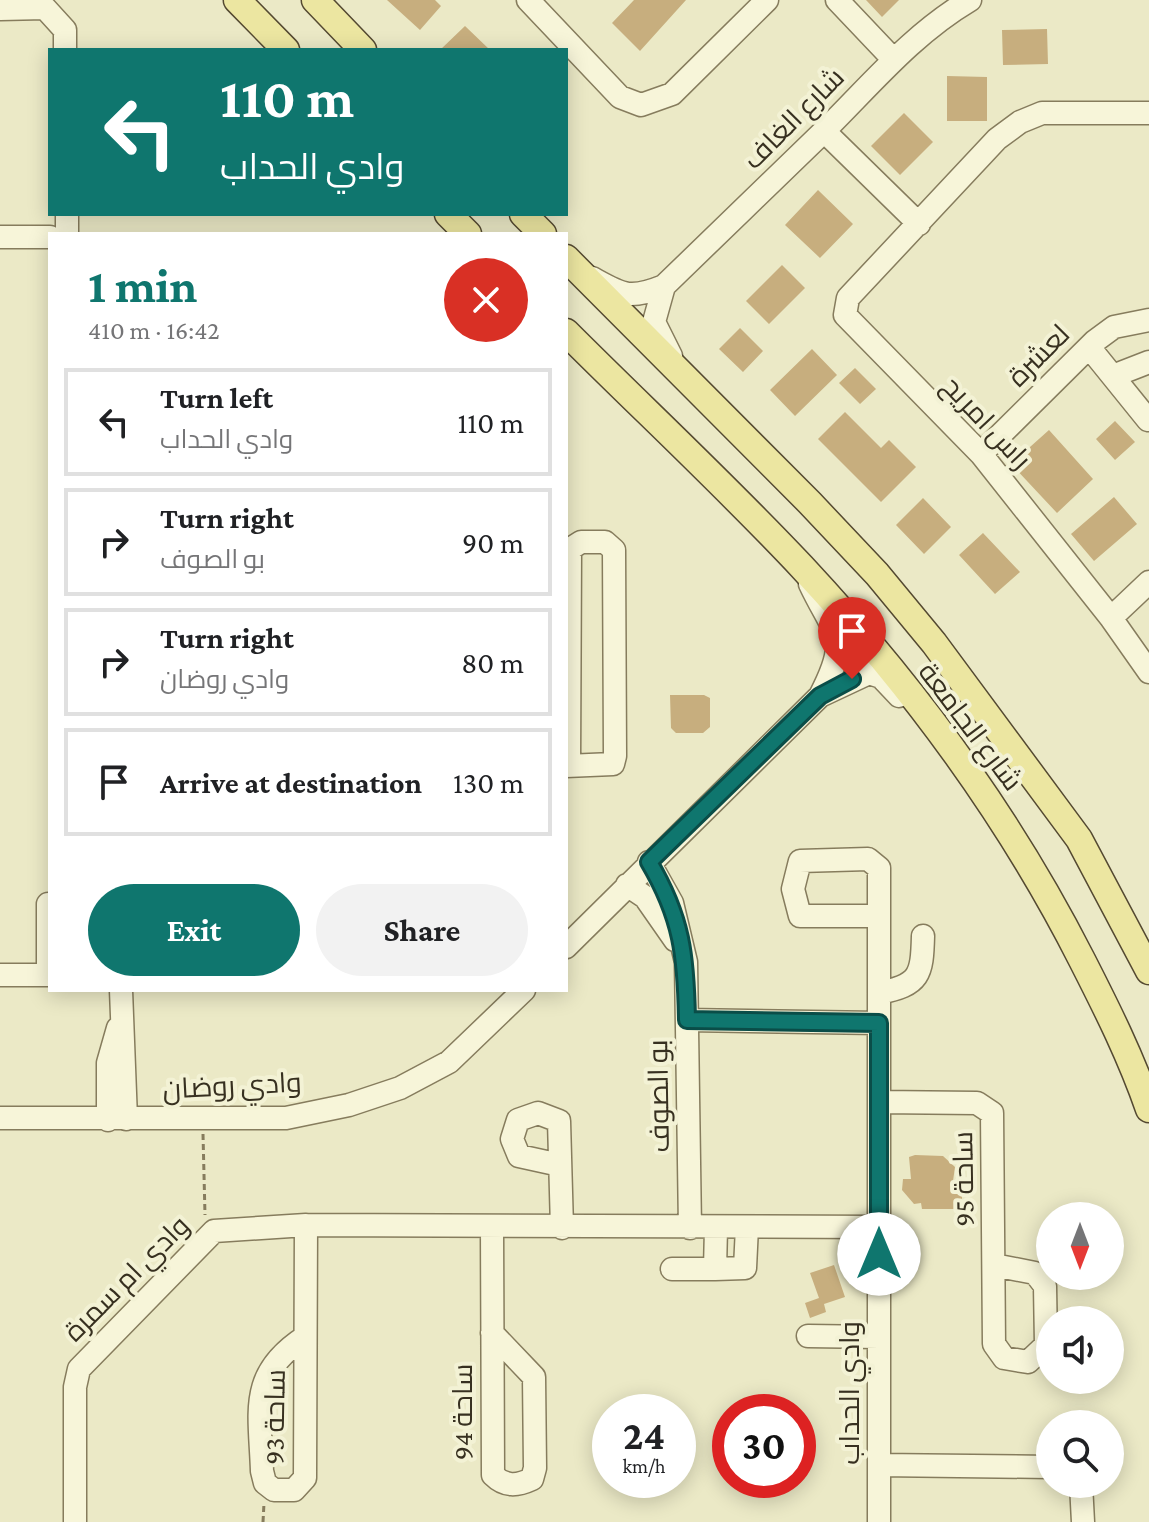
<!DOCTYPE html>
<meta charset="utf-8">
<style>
:root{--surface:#fff;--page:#f2f2f2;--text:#202124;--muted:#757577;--line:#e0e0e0;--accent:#0f766e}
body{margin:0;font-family:"Crimson Pro",Cairo,serif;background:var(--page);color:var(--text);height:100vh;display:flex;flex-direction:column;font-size:30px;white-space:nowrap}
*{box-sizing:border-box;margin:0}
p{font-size:26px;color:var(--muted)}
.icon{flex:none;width:44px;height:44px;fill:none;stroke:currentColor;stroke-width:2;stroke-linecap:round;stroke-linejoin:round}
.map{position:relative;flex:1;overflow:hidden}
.side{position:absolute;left:48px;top:232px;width:520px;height:760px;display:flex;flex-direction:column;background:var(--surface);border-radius:0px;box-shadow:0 4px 20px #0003}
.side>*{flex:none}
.hud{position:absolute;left:48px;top:48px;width:520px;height:168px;border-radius:0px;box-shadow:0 4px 20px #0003;background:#0f766e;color:#fff;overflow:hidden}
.needle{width:52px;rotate:180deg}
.tools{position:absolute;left:1036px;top:1202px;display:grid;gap:16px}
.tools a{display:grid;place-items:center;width:88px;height:88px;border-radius:50%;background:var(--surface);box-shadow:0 4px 20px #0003;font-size:40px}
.speed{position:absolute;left:592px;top:1394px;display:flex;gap:16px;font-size:40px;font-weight:700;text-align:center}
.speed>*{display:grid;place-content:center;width:104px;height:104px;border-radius:50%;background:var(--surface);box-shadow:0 4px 20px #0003;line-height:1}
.speed small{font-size:20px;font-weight:400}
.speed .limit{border:12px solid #d22;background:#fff;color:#111}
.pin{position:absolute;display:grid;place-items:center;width:68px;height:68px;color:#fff;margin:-82px -34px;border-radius:50% 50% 50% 0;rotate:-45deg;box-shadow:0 0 8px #0007}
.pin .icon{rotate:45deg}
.me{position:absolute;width:88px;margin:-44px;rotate:0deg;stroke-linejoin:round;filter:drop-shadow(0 0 6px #0008)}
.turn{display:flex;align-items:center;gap:28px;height:168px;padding:0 40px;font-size:36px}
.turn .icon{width:104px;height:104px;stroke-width:2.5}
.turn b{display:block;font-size:56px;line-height:68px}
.round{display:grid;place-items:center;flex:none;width:84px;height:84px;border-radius:42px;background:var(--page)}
.head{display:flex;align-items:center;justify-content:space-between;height:136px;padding:0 40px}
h1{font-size:48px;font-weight:700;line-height:60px;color:var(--accent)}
.primary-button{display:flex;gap:16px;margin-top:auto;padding:16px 40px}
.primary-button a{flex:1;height:92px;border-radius:48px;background:var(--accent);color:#fff;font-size:32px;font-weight:700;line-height:92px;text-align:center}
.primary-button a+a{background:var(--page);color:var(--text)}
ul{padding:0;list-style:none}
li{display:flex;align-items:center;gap:24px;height:108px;margin:0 16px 12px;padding:0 24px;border:4px solid var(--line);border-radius:0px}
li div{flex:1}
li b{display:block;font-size:30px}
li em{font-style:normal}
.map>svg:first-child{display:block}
.building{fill:#c7ae7e}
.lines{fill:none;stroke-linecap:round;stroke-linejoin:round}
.minor-casing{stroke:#867c5d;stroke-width:25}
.major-casing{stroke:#544931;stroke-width:29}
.path{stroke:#867c5d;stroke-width:3;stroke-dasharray:6 4;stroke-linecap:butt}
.minor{stroke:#f7f5d9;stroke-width:22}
.major{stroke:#ece6a1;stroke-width:26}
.route-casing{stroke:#0a4d48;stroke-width:20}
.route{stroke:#0f766e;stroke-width:14}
.labels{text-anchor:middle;stroke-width:8;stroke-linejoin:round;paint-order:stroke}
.street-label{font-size:28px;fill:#373020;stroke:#f3f2d5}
</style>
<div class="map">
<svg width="1149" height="1522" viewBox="0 0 1149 1522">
<rect width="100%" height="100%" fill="#ebe9c6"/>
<path class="building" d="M387 0H435L441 6 420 30Z
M634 0H686L640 51 612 23Z
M866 0H899L882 17Z
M465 26 490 50H440Z
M1047 29 1048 64 1003 65 1002 30Z
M947 76 987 77V121H947Z
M904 113 933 142 900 175 871 146Z
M818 190 853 224 820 258 785 225Z
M782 265 805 288 769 324 746 301Z
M740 328 763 351 743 372 719 349Z
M812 349 837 375 795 416 770 390Z
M855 368 876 389 860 404 839 383Z
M845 412 881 448 889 440 916 467 881 502 818 439Z
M1115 421 1135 442 1115 460 1096 439Z
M1049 430 1093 479 1057 513 1011 464Z
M1114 497 1137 524 1094 561 1071 534Z
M923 498 951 527 924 554 896 525Z
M983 533 1020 572 995 594 959 555Z
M670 695H704L710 698V727L703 733H676L671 728Z
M915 1155 943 1156 955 1167 953 1181H962V1209H922L921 1203 914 1204 902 1190 903 1179H911L909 1157Z
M834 1265 845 1297 824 1304 826 1312 810 1318 805 1303 819 1298 810 1273Z"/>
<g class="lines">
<defs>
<path id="minor" d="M528 0 620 97 641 105 672 94 767 0
M837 0 893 59
M0 9 45 8 65 30V50
M1149 113H1042L1020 122 997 139 848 298 845 315 981 454 1111 618 1149 672
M824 131 919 224
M67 214V234
M0 237H50
M592 278C623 295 629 300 664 286 716 235 769 185 821 134 870 86 911 35 970 0
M664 286 654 322 671 356
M1089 347 1148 420
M1113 376 1149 362
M981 454 1095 341 1114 327 1149 320
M810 584C835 637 851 636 820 696
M1111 618 1149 582
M566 766 613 764 615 756 614 550 605 542H581L570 549 569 766
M649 862 672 903 686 962 690 1228
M627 885 645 897 675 940
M48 904V975
M566 947 820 696 869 673 881 677 899 696
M0 975H50
M121 990 126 1119
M879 993C920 985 922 975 923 936
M687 1020 879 1023
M879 1102 977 1103 992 1113 994 1344 1004 1358 1028 1362 1046 1345 1045 1286 1035 1273 994 1265
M0 1118H286L349 1105 400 1088 449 1062 524 990
M108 1120V1063L118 1028
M560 1165 519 1156 512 1139 518 1120 538 1113 559 1121 562 1228
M492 1228 493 1475C505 1487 517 1486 532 1479L535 1468 534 1377 492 1333
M672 1269H715L716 1228
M715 1269 745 1268 747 1227
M808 1336 879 1337
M305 1337C248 1374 260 1411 262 1471L265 1483 274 1490H294L305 1478 306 1225
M879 1465 1050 1467
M1081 1484 1083 1522
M75 1522V1387L79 1369 214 1231 306 1225 879 1227
M879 1522V868L868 859 800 861 793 889 800 916H879"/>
<path id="major" d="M237 0 286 50
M315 0 363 50
M448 214 468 234
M523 214 543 234
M566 258 810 503 877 574 934 643 1079 839 1149 971
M566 332C644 410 726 486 802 567 912 685 1009 816 1082 960 1107 1009 1131 1057 1149 1109"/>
</defs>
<use href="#minor" class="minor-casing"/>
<use href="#major" class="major-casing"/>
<path class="path" d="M203 1134 205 1215
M263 1522 264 1503"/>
<use href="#minor" class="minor"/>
<use href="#major" class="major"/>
</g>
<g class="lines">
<defs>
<path id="route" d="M852 679 820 696 649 862C682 918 686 956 687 1020L879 1023V1254"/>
</defs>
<use href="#route" class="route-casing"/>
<use href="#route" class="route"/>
</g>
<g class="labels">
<g class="street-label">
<text transform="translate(793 118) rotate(-45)" y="10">شارع الغاف</text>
<text transform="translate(1038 355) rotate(-45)" y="10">لعشرة</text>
<text transform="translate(987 422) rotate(47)" y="10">راس امريح</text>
<text transform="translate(971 726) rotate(53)" y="10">شارع الجامعة</text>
<text transform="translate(232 1085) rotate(-3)" y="10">وادي روضان</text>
<text transform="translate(658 1096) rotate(-91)" y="10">بو الصوف</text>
<text transform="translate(963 1179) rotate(-91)" y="10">ساحة 95</text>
<text transform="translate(126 1278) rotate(-45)" y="10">وادي ام سمرة</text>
<text transform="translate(849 1393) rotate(-90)" y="10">وادي الحداب</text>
<text transform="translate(462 1412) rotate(-90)" y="10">ساحة 94</text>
<text transform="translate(274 1417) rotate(-89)" y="10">ساحة 93</text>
</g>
</g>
</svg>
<div class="tools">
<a><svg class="needle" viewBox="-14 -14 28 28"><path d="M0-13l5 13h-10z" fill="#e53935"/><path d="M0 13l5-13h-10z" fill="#757577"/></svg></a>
<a><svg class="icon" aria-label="sound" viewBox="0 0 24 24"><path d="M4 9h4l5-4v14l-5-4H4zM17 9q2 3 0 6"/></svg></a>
<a><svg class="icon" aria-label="search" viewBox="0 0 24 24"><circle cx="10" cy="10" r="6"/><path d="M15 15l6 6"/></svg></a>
</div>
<div class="speed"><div>24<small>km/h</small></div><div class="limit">30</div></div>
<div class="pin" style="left:852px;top:679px;background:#d93025"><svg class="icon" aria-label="arrive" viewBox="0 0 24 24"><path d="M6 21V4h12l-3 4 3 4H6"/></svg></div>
<svg class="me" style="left:879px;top:1254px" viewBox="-20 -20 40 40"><circle r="19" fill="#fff"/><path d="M0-13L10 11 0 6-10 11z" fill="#0f766e"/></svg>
<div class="hud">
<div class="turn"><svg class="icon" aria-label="left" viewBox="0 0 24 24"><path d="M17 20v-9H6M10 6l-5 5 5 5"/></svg><div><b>110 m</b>وادي الحداب</div></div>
</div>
<section class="side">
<div class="head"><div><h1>1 min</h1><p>410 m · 16:42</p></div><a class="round" style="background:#d93025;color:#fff"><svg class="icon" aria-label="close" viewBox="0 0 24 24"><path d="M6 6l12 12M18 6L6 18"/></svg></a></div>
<ul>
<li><svg class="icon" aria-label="left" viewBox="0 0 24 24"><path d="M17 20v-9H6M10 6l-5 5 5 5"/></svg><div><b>Turn left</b><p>وادي الحداب</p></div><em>110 m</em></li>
<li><svg class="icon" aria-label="right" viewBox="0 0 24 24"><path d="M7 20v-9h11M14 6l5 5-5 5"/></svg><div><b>Turn right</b><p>بو الصوف</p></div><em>90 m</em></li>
<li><svg class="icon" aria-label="right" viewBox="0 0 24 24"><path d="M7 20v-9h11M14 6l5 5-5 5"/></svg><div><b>Turn right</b><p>وادي روضان</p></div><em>80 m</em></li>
<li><svg class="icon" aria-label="arrive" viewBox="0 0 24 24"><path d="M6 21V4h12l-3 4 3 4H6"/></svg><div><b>Arrive at destination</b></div><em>130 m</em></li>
</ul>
<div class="primary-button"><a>Exit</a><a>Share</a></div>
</section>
</div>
